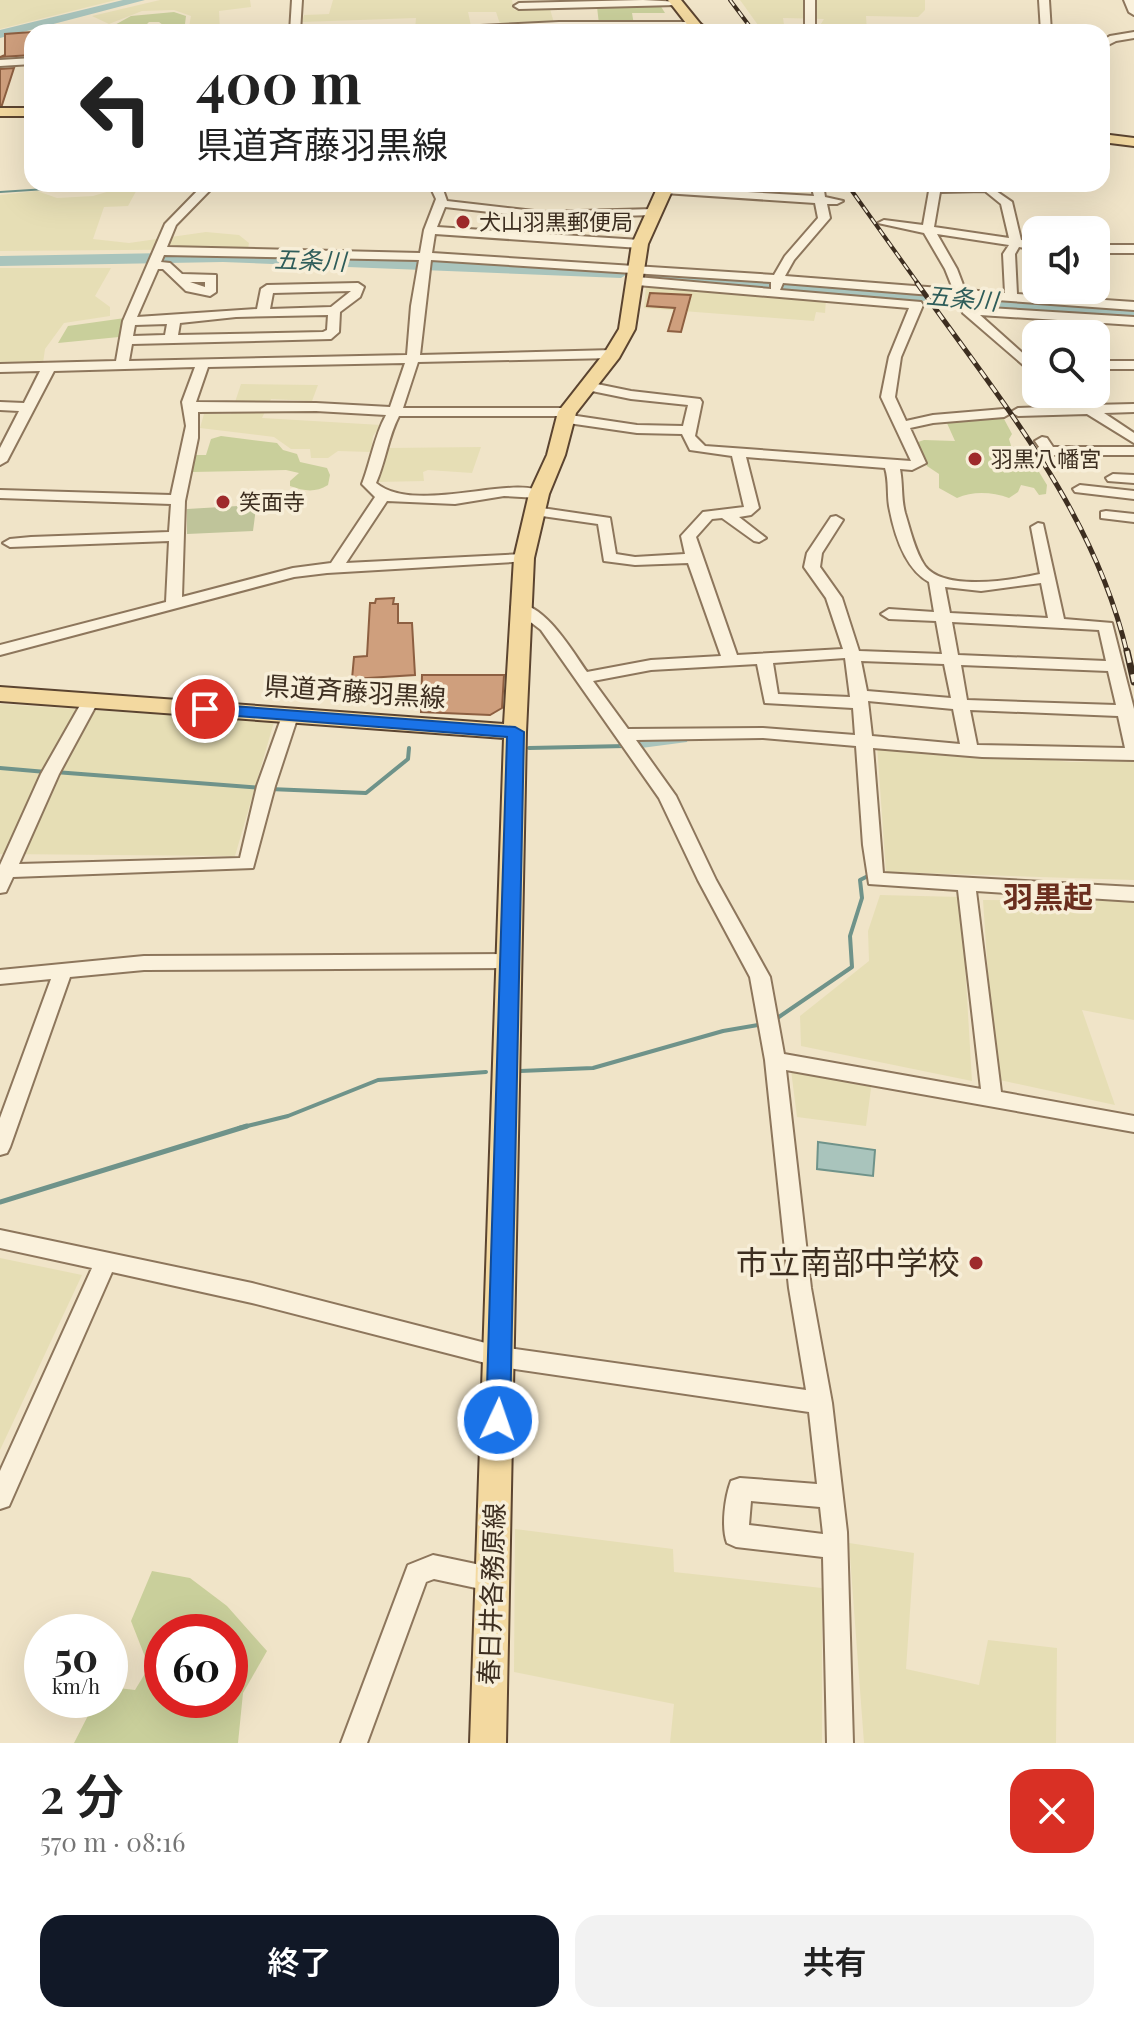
<!DOCTYPE html>
<html lang="ja">
<meta charset="utf-8">
<style>
:root{--surface:#fff;--page:#f2f2f2;--text:#222;--muted:#767676;--accent:#111827}
body{margin:0;font-family:"Playfair Display","Noto Sans JP",serif;background:var(--page);color:var(--text);height:100vh;display:flex;flex-direction:column;font-size:30px;white-space:nowrap}
*{box-sizing:border-box;margin:0}
p{font-size:26px;color:var(--muted)}
.icon{flex:none;width:44px;height:44px;fill:none;stroke:currentColor;stroke-width:2;stroke-linecap:round;stroke-linejoin:round}
.map{position:relative;height:1743px;overflow:hidden}
.panel{display:flex;flex-direction:column;background:var(--surface);flex:1}
.panel>*{flex:none}
.guide{position:absolute;left:24px;top:24px;width:1086px;height:168px;border-radius:24px;box-shadow:0 8px 32px #0002;background:#fff;color:var(--text);overflow:hidden}
.tools{position:absolute;left:1022px;top:216px;display:grid;gap:16px}
.tools a{display:grid;place-items:center;width:88px;height:88px;border-radius:16px;background:var(--surface);box-shadow:0 8px 32px #0002;font-size:40px}
.speed{position:absolute;left:24px;top:1614px;display:flex;gap:16px;font-size:40px;font-weight:700;text-align:center}
.speed>*{display:grid;place-content:center;width:104px;height:104px;border-radius:50%;background:var(--surface);box-shadow:0 8px 32px #0002;line-height:1}
.speed small{font-size:20px;font-weight:400}
.speed .limit{border:12px solid #d22;background:#fff;color:#111}
.pin{position:absolute;display:grid;place-items:center;width:68px;height:68px;color:#fff;margin:-34px;border:4px solid #fff;border-radius:50%;box-shadow:0 2px 8px #0007}
.me{position:absolute;width:88px;margin:-44px;rotate:3deg;stroke-linejoin:round;filter:drop-shadow(0 0 6px #0008)}
.turn{display:flex;align-items:center;gap:28px;height:168px;padding:0 40px;font-size:36px}
.turn .icon{width:104px;height:104px;stroke-width:2.5}
.turn b{display:block;font-size:56px;line-height:68px}
.round{display:grid;place-items:center;flex:none;width:84px;height:84px;border-radius:24px;background:var(--page)}
.overview{display:flex;align-items:center;justify-content:space-between;height:136px;padding:0 40px}
h1{font-size:48px;font-weight:600;line-height:60px}
.button{display:flex;gap:16px;margin-top:auto;padding:16px 40px}
.button a{flex:1;height:92px;border-radius:24px;background:var(--accent);color:#fff;font-size:32px;font-weight:600;line-height:92px;text-align:center}
.button a+a{background:var(--page);color:var(--text)}
.map>svg:first-child{display:block}
.farmland{fill:#e6deb5}
.green{fill:#c9cf9b;fill-rule:evenodd}
.cemetery{fill:#bfc49a}
.water{fill:#a9c4bc;stroke:#6f938a;stroke-width:2}
.lines{fill:none;stroke-linecap:round;stroke-linejoin:round}
.stream-far2{stroke:#6f938a;stroke-width:2}
.stream-far1{stroke:#6f938a;stroke-width:4}
.stream{stroke:#6f938a;stroke-width:5}
.canal{fill:#a9c4bc;fill-rule:evenodd}
.river{fill:#a9c4bc;fill-rule:evenodd}
.building{fill:#cf9f7d;stroke:#8d5f41;stroke-width:2}
.minor-casing{stroke:#8d765c;stroke-width:4}
.major-casing{stroke:#5b4430;stroke-width:4}
.minor{fill:#faf1dc;fill-rule:evenodd}
.major{fill:#f3d9a0;fill-rule:evenodd}
.rail-far2-casing{stroke:#3d2e20;stroke-width:4}
.rail-far1-casing{stroke:#3d2e20;stroke-width:5}
.rail-casing{stroke:#3d2e20;stroke-width:7}
.rail-far2{stroke:#f7eed8;stroke-width:2;stroke-dasharray:7;stroke-linecap:butt}
.rail-far1{stroke:#f7eed8;stroke-width:3;stroke-dasharray:9;stroke-linecap:butt}
.rail{stroke:#f7eed8;stroke-width:4;stroke-dasharray:12;stroke-linecap:butt}
.route{fill:#1a73e8;stroke:#114b97;stroke-width:2}
.poi-dot{fill:#9e2a2b;stroke:#f7eed8;stroke-width:3}
.labels{text-anchor:middle;stroke-width:7;stroke-linejoin:round;paint-order:stroke}
.far-poi-label{font-size:22px;fill:#3d2e20;stroke:#f7eed8;text-anchor:start}
.far-water-label{font-size:24px;font-style:italic;fill:#2f5d5a;stroke:#f7eed8}
.street-label{font-size:26px;fill:#3d2e20;stroke:#f7eed8}
.quarter-label{font-size:30px;font-weight:bold;fill:#6b2e1e;stroke:#f7eed8}
.near-poi-label{font-size:32px;fill:#3d2e20;stroke:#f7eed8;text-anchor:end}
</style>
<div class="map">
<svg width="1134" height="1743" viewBox="0 0 1134 1743">
<rect width="100%" height="100%" fill="#f0e4c8"/>
<path class="farmland" d="M0 0H116L0 29Z
M160 0H250L251 7 219 11 220 32H188L191 16 174 10 142 11 109 24 92 16Z
M333 0H512L514 10 550 9 554 23 500 24 496 12H468L471 26 415 29 416 18 302 22 304 15 329 14Z
M740 0H925V10L918 17 866 16 867 32H816L824 19 783 18 785 32H763Z
M134 184H140L128 206 104 207 93 239 129 243 206 232 239 235 249 243 248 249 0 251V195L37 191 57 198 93 196Z
M0 268H111L95 296 110 307V316L64 323 45 349 43 363 0 365Z
M646 286 826 299 825 313 816 312 814 321 644 308Z
M241 384 318 385 312 401 271 399 262 418 381 425 373 436 371 452 338 451 328 458H311L310 449H291L274 437 200 428 204 414H231Z
M481 447 472 473 428 470 423 472 424 481 377 482 389 448Z
M0 704 274 722 235 856 0 854Z
M877 745 1071 762 1134 761V880L886 872Z
M880 895 961 897 972 1081 801 1046 800 1016 869 961 868 931Z
M983 900 1134 901V1020L1082 1010 1115 1105 995 1079Z
M791 1070 872 1081 866 1126 797 1117Z
M0 1258 82 1275 0 1450Z
M515 1529 673 1549 674 1572 822 1588V1743H670L674 1704 514 1672Z
M849 1543 914 1553 906 1669 979 1685 988 1640 1057 1648 1056 1743H864Z"/>
<path class="green" d="M660 5 665 13H632L634 25 599 24 597 7Z
M174 12 186 16 184 32H161L167 28 159 22H149L143 28 144 32H102L131 16Z
M125 318 119 337 58 343 68 326Z
M994 415 1004 419 1012 434 1009 439 1012 449 1028 454 1047 485 1046 494 1039 495 1034 488 1021 485 1018 492 1009 498C992 492 973 491 957 498L939 488V474L927 466 915 443 924 440 955 441 946 421Z
M221 436 277 443 283 450 297 454 300 462 327 468 330 475 328 485C315 493 304 491 290 486V481L299 473 286 470 192 472 187 468 191 455H206L211 439Z
M152 1571 190 1578 227 1606 267 1651 243 1693 238 1743H74L96 1700H110V1687L135 1690 149 1667 131 1621ZM162 1632H230V1700H162Z"/>
<path class="cemetery" d="M238 506 239 509 256 508 253 531 187 534V509Z"/>
<path class="water" d="M818 1142 875 1150 873 1176 817 1169Z"/>
<g class="lines">
<path class="stream-far2" d="M0 192 123 184"/>
<path class="stream-far1" d="M529 748 626 746
M0 768 46 772
M55 772 261 788
M270 789 366 793 408 759 409 748
M776 1019 852 967 850 936 862 898 860 880 872 874
M520 1071 593 1068 723 1031 764 1024
M239 1128 288 1116 378 1080 486 1072"/>
<path class="stream" d="M0 1202 247 1126"/>
<path class="canal" d="M682 735 688 739 687 742 626 750 619 746 626 742Z"/>
<path class="river" d="M123 0H145L0 38V30Z
M223 252 621 268 629 273 621 278 223 262 0 266V256Z
M646 270 1134 308V318L640 278V272Z"/>
</g>
<path class="building" d="M32 32V55L0 57 5 55V34Z
M14 68 2 105H0V69Z
M650 293 691 295 681 332 668 331 675 308 647 306Z
M394 598 393 604H398V623H412L415 675 352 679 354 657 367 656 370 603H375L376 599Z
M422 675H504L502 708 490 715 421 712Z"/>
<g class="lines">
<defs>
<path id="minor" d="M292 0H302L300 32H290Z
M643 0 681 2 676 5 519 9 514 6 519 3Z
M805 0H815V32H805Z
M1039 0H1049L1051 32H1041Z
M1124 0H1134V15L1129 12Z
M559 22H697L702 25 697 28 415 32 420 29Z
M1134 32V38L1116 41 1102 48V41L1110 36Z
M32 58V64L0 66V60Z
M204 184H216L176 225 167 247 420 253 424 230 436 199 429 184H441L447 201 543 212 654 209 660 212 654 215 543 218 445 207 437 227 640 240 646 244 640 248 435 234 432 253 774 275 785 256 818 218 815 203 664 193 658 190 664 187 814 196 811 184H823L825 197 843 201 837 204H827L830 218 794 260 785 276 953 289 945 269 924 233 878 223 884 220 923 225 929 191 912 184 994 186 996 191 1012 202 1021 240 1036 242V250L1019 247 1015 254 1017 294 1134 302V310L968 298 972 307 1134 317V325L980 315 1036 365V376L963 313 956 297 783 283 780 290 921 302 923 305 901 357 895 397 906 421 933 415 1004 409 1011 413 1004 417 933 423 910 428 926 463 912 470 900 469C903 484 901 498 905 513 910 529 915 552 925 566 945 592 1012 580 1040 574L1031 527 1038 523 1043 524 1064 619 1112 623 1134 709V760L982 757 873 748 883 873 1134 887V901L976 891 1001 1092 1134 1116V1132L786 1070 811 1288 832 1403 847 1532 853 1743H827L823 1557 736 1547 727 1543C721 1527 725 1497 731 1481L740 1478 817 1484 809 1412 501 1367 252 1303 112 1272 9 1506 0 1509V1471L92 1268 0 1248V1230L252 1283 501 1347 806 1390 789 1288 765 1060 750 977 698 880 659 798 541 630 511 607 514 604C542 599 573 652 587 672L651 660 721 656 688 563 635 565 604 561 598 524 535 515 528 511 535 507 610 518 616 554 635 557 685 554 681 536 703 512 744 507 732 456 690 450 682 434 637 433 568 423 561 419 563 416H399C388 437 386 460 376 483 415 516 518 472 546 494L539 498 504 496 455 504 387 501 346 563 524 554 529 555V561L327 573 294 577 0 655V645L166 602 169 541 10 547 3 543 10 539 31 537 169 532 171 504 0 498V490L171 495 186 426 182 402 195 367 54 371 7 461 0 465V448L19 411 0 410V402L24 403 40 371 0 372V364L116 361 123 321 165 224ZM985 191 1001 204 1009 238 934 227 940 192ZM937 234 1009 245 1003 254 1005 293 965 290 957 269ZM164 255 419 260 411 306 407 355 129 361 132 344 331 339 339 332 340 312 360 297 364 287 358 283 267 285 261 289 257 309 137 317 158 269H163L186 291 210 296 216 292V275L182 274 170 263 161 262ZM431 260 771 282V289L637 277 631 281 637 285 909 308 889 357 881 397 911 461 705 446 695 436 702 402 700 399 631 391 587 382 580 386 582 389 631 399 688 405 683 426 637 425 570 415 574 412 567 408H403L418 362 613 358 619 354 613 350 420 355ZM190 282H205V287ZM351 291 331 307 270 309 273 293ZM328 315 327 330 323 332 178 335 180 323 236 317ZM167 324 165 335 133 336 135 325ZM405 363 390 407 316 403 196 402 208 367ZM316 411 386 415C374 437 371 461 362 484L375 497 331 563 293 568 182 597 185 501 198 438V412ZM746 457 885 468C889 481 887 493 889 506 894 533 904 568 929 582L934 612 889 609 881 614 889 619 936 621 942 654 859 651 842 598 820 567 822 553 843 520 836 516 831 517 807 553 804 567 826 598 843 649 737 655 696 537 712 519 722 518 754 541 759 542 766 538 739 517 751 515 759 508ZM1041 583 1048 618 950 613 945 587 981 591ZM952 622 1099 630 1106 661 958 655ZM845 658 850 697 778 694 773 663ZM861 661 944 664 951 698 867 691ZM757 664 765 703 853 708 855 735 763 728 628 729 593 681 651 670ZM961 665 1108 671 1116 705 967 700ZM868 701 953 709 960 744 872 736ZM970 710 1118 716 1125 748 977 745ZM763 738 856 746 863 845 869 884 958 890 981 1089 784 1054 770 977 716 880 676 796 636 740ZM751 1501 820 1507 823 1534 749 1525Z
M1096 245H1134V253H1096Z
M1096 361H1134V369H1096Z
M1059 394H1075L1092 405 1134 404V412L1104 413 1134 433V443L1087 414 1018 416 1011 412 1018 408 1075 406Z
M1042 437 1047 438 1053 447H1134V455H1049L1044 454 1035 441Z
M1113 474 1134 475V483L1108 481 1106 478Z
M1080 485 1134 491V499L1075 492 1073 489Z
M1106 511 1134 514V522L1101 518V512Z
M91 695 99 700 59 774 19 864 240 858 257 786 282 716 290 711 298 716 275 786 253 868 13 877 6 892 0 893V865L41 774 83 700Z
M509 954 516 956 518 961 516 966 509 968 144 970 70 977 10 1147 7 1153 0 1155V1118L51 979 0 984V970L144 956Z
M433 1555 490 1567 499 1570 502 1579 499 1588 490 1591 434 1579 426 1582 367 1743H341L408 1565Z"/>
<path id="major" d="M668 0H681L707 32H693Z
M0 108H32V116H0Z
M1102 134 1134 138V146L1102 142Z
M659 184H675L648 244 635 329 619 358 576 413 565 455 549 494 534 558 526 732 506 1743H470L504 738 0 701V687L504 724 514 558 529 494 547 455 558 412 605 352 619 329 632 244Z"/>
</defs>
<use href="#minor" class="minor-casing"/>
<use href="#major" class="major-casing"/>
<use href="#minor" class="minor"/>
<use href="#major" class="major"/>
<defs>
<path id="rail-far2" d="M730 0 754 32
M847 184 919 285"/>
<path id="rail-far1" d="M917 283C1000 400 1094 511 1127 653"/>
<path id="rail" d="M1127 651 1134 682"/>
</defs>
<use href="#rail-far2" class="rail-far2-casing"/>
<use href="#rail-far1" class="rail-far1-casing"/>
<use href="#rail" class="rail-casing"/>
<use href="#rail-far2" class="rail-far2"/>
<use href="#rail-far1" class="rail-far1"/>
<use href="#rail" class="rail"/>
</g>
<path class="route" d="M205 704 515 727 524 732 510 1420 506 1428 498 1431 489 1428 486 1420 507 737 199 713V705Z"/>
<g class="poi-dot">
<circle cx="463" cy="222" r="8"/>
<circle cx="975" cy="459" r="8"/>
<circle cx="223" cy="502" r="8"/>
<circle cx="976" cy="1263" r="8"/>
</g>
<g class="labels">
<g class="far-poi-label">
<text x="479" y="230">犬山羽黒郵便局</text>
<text x="991" y="467">羽黒八幡宮</text>
<text x="239" y="510">笑面寺</text>
</g>
<g class="far-water-label">
<text transform="translate(310 261) rotate(2)" y="8">五条川</text>
<text transform="translate(962 299) rotate(5)" y="8">五条川</text>
</g>
<g class="street-label">
<text transform="translate(355 692) rotate(4)" y="9">県道斉藤羽黒線</text>
<text transform="translate(492 1594) rotate(-88)" y="9">春日井各務原線</text>
</g>
<g class="quarter-label">
<text x="1048" y="908">羽黒起</text>
</g>
<g class="near-poi-label">
<text x="960" y="1274">市立南部中学校</text>
</g>
</g>
</svg>
<div class="tools">
<a><svg class="icon" aria-label="sound" viewBox="0 0 24 24"><path d="M4 9h4l5-4v14l-5-4H4zM17 9q2 3 0 6"/></svg></a>
<a><svg class="icon" aria-label="search" viewBox="0 0 24 24"><circle cx="10" cy="10" r="6"/><path d="M15 15l6 6"/></svg></a>
</div>
<div class="speed"><div>50<small>km/h</small></div><div class="limit">60</div></div>
<div class="pin" style="left:205px;top:709px;background:#d93025"><svg class="icon" aria-label="arrive" viewBox="0 0 24 24"><path d="M6 21V4h12l-3 4 3 4H6"/></svg></div>
<svg class="me" style="left:498px;top:1420px" viewBox="-20 -20 40 40"><circle r="17" fill="#1a73e8" stroke="#fff" stroke-width="3"/><path d="M0-11L8 9 0 5-8 9z" fill="#fff"/></svg>
<div class="guide">
<div class="turn"><svg class="icon" aria-label="left" viewBox="0 0 24 24"><path d="M17 20v-9H6M10 6l-5 5 5 5"/></svg><div><b>400 m</b>県道斉藤羽黒線</div></div>
</div>
</div>
<section class="panel">
<div class="overview"><div><h1>2 分</h1><p>570 m · 08:16</p></div><a class="round" style="background:#d93025;color:#fff"><svg class="icon" aria-label="close" viewBox="0 0 24 24"><path d="M6 6l12 12M18 6L6 18"/></svg></a></div>
<div class="button"><a>終了</a><a>共有</a></div>
</section>
